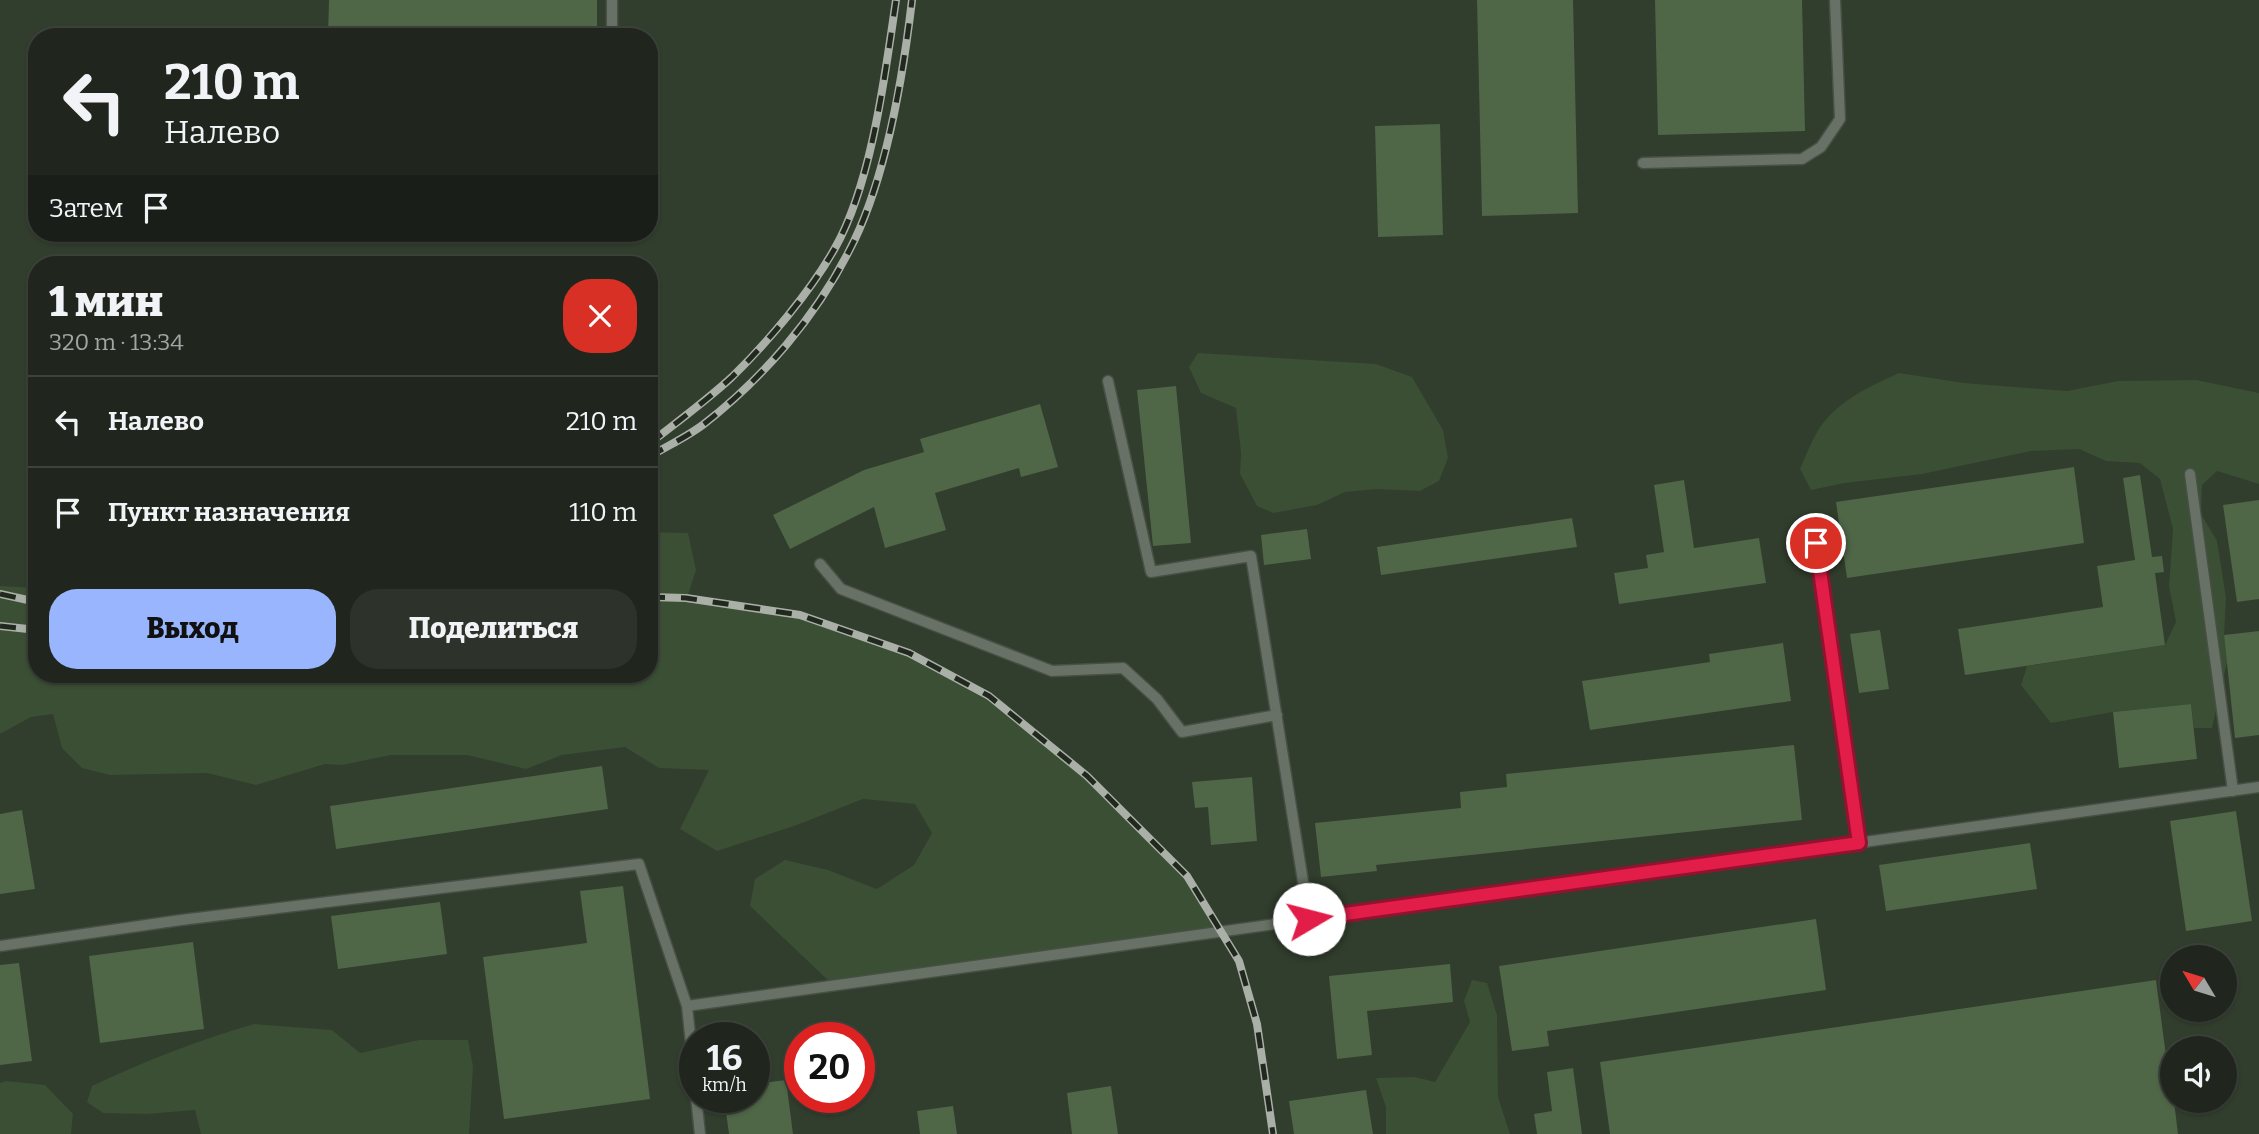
<!DOCTYPE html>
<html lang="ru">
<meta charset="utf-8">
<style>
:root{--surface:#20261e;--page:#2d322b;--text:#f1f3f6;--muted:#a2a5a4;--line:#3d433c;--accent:#99b5fd}
body{margin:0;font-family:Bitter,serif;background:var(--page);color:var(--text);height:100vh;display:flex;flex-direction:column;font-size:26px;white-space:nowrap}
*{box-sizing:border-box;margin:0}
p{font-size:23px;color:var(--muted)}
.icon{flex:none;width:38px;height:38px;fill:none;stroke:currentColor;stroke-width:2;stroke-linecap:round;stroke-linejoin:round}
.map{position:relative;flex:1;overflow:hidden}
.panel{position:absolute;left:28px;top:256px;width:630px;height:427px;display:flex;flex-direction:column;background:var(--surface);border-radius:28px;box-shadow:0 2px 5px #0004,0 0 0 2px var(--line)}
.panel>*{flex:none}
.hud{position:absolute;left:28px;top:28px;width:630px;height:214px;border-radius:28px;box-shadow:0 2px 5px #0004,0 0 0 2px var(--line);background:#20261e;color:var(--text);overflow:hidden}
.needle{width:46px;rotate:308deg}
.fabs{position:absolute;left:2160px;top:945px;display:grid;gap:14px}
.fabs a{display:grid;place-items:center;width:77px;height:77px;border-radius:50%;background:var(--surface);box-shadow:0 2px 5px #0004,0 0 0 2px var(--line);font-size:35px}
.speed{position:absolute;left:679px;top:1022px;display:flex;gap:14px;font-size:35px;font-weight:700;text-align:center}
.speed>*{display:grid;place-content:center;width:91px;height:91px;border-radius:50%;background:var(--surface);box-shadow:0 2px 5px #0004,0 0 0 2px var(--line);line-height:1}
.speed small{font-size:18px;font-weight:400}
.speed .limit{border:10px solid #d22;background:#fff;color:#111}
.pin{position:absolute;display:grid;place-items:center;width:60px;height:60px;color:#fff;margin:-30px;border:4px solid #fff;border-radius:50%;box-shadow:0 2px 7px #0007}
.me{position:absolute;width:77px;margin:-38px;rotate:82deg;stroke-linejoin:round;filter:drop-shadow(0 0 5px #0008)}
.turn{display:flex;align-items:center;gap:24px;height:147px;padding:0 21px;font-size:32px}
.turn .icon{width:91px;height:91px;stroke-width:2.5}
.turn b{display:block;font-size:49px;line-height:60px}
.then{display:flex;align-items:center;height:66px;padding:0 21px;background:#0003;gap:14px;font-size:26px}
.round{display:grid;place-items:center;flex:none;width:74px;height:74px;border-radius:28px;background:var(--page)}
.headline{display:flex;align-items:center;justify-content:space-between;height:119px;padding:0 21px}
h1{font-size:42px;font-weight:800;line-height:52px}
.cta{display:flex;gap:14px;margin-top:auto;padding:14px 21px}
.cta a{flex:1;height:80px;border-radius:28px;background:var(--accent);color:#111;font-size:28px;font-weight:800;line-height:80px;text-align:center}
.cta a+a{background:var(--page);color:var(--text)}
ul{padding:0;list-style:none}
li{display:flex;align-items:center;gap:21px;height:91px;padding:0 21px;border-top:2px solid var(--line)}
li div{flex:1}
li b{display:block;font-size:26px}
li em{font-style:normal}
.map>svg:first-child{display:block}
.built{fill:#313d2d;fill-rule:evenodd}
.green{fill:#3a4f33}
.building{fill:#4f6647}
.lines{fill:none;stroke-linecap:round;stroke-linejoin:round}
.service-casing{stroke:#484f46;stroke-width:13}
.service{stroke:#687165;stroke-width:10}
.rail-casing{stroke:#aab0a8;stroke-width:8}
.rail{stroke:#21291e;stroke-width:5;stroke-dasharray:16;stroke-linecap:butt}
.route-casing{stroke:#92132f;stroke-width:18}
.route{stroke:#e11d48;stroke-width:12}
</style>
<div class="map">
<svg width="2259" height="1134" viewBox="0 0 2259 1134">
<rect width="100%" height="100%" fill="#2b3328"/>
<path class="built" d="M0 0H2259V1134H0ZM37 37H649V233H37ZM37 264H649V674H37ZM2172 957H2224V1010H2172ZM695 1038H754V1097H695ZM800 1038H859V1097H800ZM2172 1048H2224V1101H2172Z"/>
<path class="green" d="M1198 353 1376 364 1412 377 1443 430 1448 458 1439 481 1420 491 1377 489 1345 492 1317 505 1273 513 1257 506 1240 474 1241 453 1236 408 1201 393 1189 367Z
M1899 373 1964 383 2067 391 2118 381 2196 380 2259 393V484L2217 471 2202 485 2201 514 2217 541 2226 598 2224 635 2227 662 2212 728H2194L2191 704 2113 712 2051 723 2021 685 2027 666 2165 645 2176 622 2169 586 2173 529 2160 479 2140 463 2106 461 2079 449 2031 451 1922 474 1845 483 1811 490 1800 469C1805 457 1810 445 1816 434 1833 403 1868 387 1899 373Z
M649 532 688 533 696 570 687 598 800 615 909 653 989 696 1087 776 1187 876 1221 931 833 985 750 906 755 879 785 860 828 870 877 889 914 865 932 833 915 804 863 799 797 825 717 851 680 829 709 770 659 768 625 747 562 755 526 769 467 755H391L342 765 325 764 256 785 207 773 110 775 82 768 62 748 53 714 31 717 0 734V586L37 588V674H649Z
M1472 980 1487 983 1497 1015 1498 1097 1510 1134H1386V1107L1376 1078 1415 1077 1435 1082 1470 1022 1464 1001Z
M254 1024 332 1030 360 1053 419 1040H468L473 1066 469 1134H201L195 1110 147 1114 103 1113 87 1102 92 1086C145 1061 198 1040 254 1024Z
M6 1081 45 1085 73 1114 71 1134H0V1083Z"/>
<path class="building" d="M329 0H597V37H328Z
M1477 0H1573L1578 213 1482 216Z
M1655 0H1802L1805 131 1658 135Z
M1440 124 1443 235 1378 237 1375 126Z
M1176 386 1191 543 1153 546 1137 390Z
M1040 404 1058 467 1021 477 1019 468 935 493 946 530 885 548 874 507 790 549 773 515 864 470 924 452 920 439Z
M2074 467 2084 543 1847 578 1836 502Z
M2140 475 2152 557 2162 556 2164 572 2155 573 2165 645 1965 675 1958 629 2103 607 2097 566 2135 560 2123 478Z
M1684 480 1694 548 1759 538 1766 583 1619 604 1614 573 1648 568 1646 555 1664 552 1654 485Z
M2259 500V599L2237 602 2223 505Z
M1572 518 1577 547 1381 575 1377 547Z
M1307 529 1311 559 1264 565 1261 535Z
M1880 630 1889 689 1859 693 1850 634Z
M2259 631V735L2235 738 2224 635Z
M1783 643 1791 701 1590 730 1582 681 1710 662 1709 654Z
M2191 704 2197 759 2119 768 2113 712Z
M1794 745 1802 820 1376 865 1377 871 1321 877 1315 823 1461 808 1460 792 1507 787 1506 774Z
M602 766 608 809 336 849 330 806Z
M1252 777 1257 841 1211 845 1208 807 1195 808 1192 782Z
M22 810 35 889 0 894V814Z
M2236 811 2252 921 2186 931 2170 821Z
M2030 843 2037 889 1886 911 1879 865Z
M623 886 650 1099 504 1119 483 957 587 943 580 891Z
M440 902 447 954 338 969 331 916Z
M1816 919 1826 990 1547 1031 1549 1046 1512 1051 1499 966Z
M193 942 204 1029 100 1043 89 956Z
M19 963 32 1061 0 1065V965Z
M1450 964 1453 1002 1367 1011 1372 1055 1337 1059 1329 976Z
M2156 980 2172 1101H2174L2178 1134H1610L1600 1062Z
M1573 1068 1582 1134H1537L1534 1114 1552 1111 1547 1072Z
M786 1080 793 1134H729L724 1097H754V1084Z
M1111 1086 1118 1134H1072L1067 1093Z
M1366 1090 1373 1134H1294L1289 1101Z
M953 1106 957 1134H920L917 1111Z"/>
<g class="lines">
<defs>
<path id="service" d="M612 37V0
M1643 163 1802 159 1821 147 1840 119 1835 0
M1108 381 1151 572 1251 556 1309 919
M2190 474 2233 791
M1816 543 1859 843
M820 564 841 589 1052 671 1123 668 1157 699 1182 732 1277 715
M0 946 181 920 639 864 687 1006 2259 787
M687 1006 695 1082
M696 1097 700 1134"/>
</defs>
<use href="#service" class="service-casing"/>
<use href="#service" class="service"/>
<defs>
<path id="rail" d="M649 444C677 422 706 401 732 377 768 342 811 291 835 248 872 182 885 75 896 0
M649 457C667 446 687 437 704 424 763 378 815 318 849 251 885 183 903 77 912 0
M0 594 37 602
M649 597 686 598 800 615 909 653 989 696 1087 776 1187 876 1239 961 1257 1024 1273 1134
M0 626 37 630"/>
</defs>
<use href="#rail" class="rail-casing"/>
<use href="#rail" class="rail"/>
</g>
<g class="lines">
<defs>
<path id="route" d="M1309 919 1859 843 1816 543"/>
</defs>
<use href="#route" class="route-casing"/>
<use href="#route" class="route"/>
</g>
</svg>
<div class="fabs">
<a><svg class="needle" viewBox="-14 -14 28 28"><path d="M0-13l5 13h-10z" fill="#e53935"/><path d="M0 13l5-13h-10z" fill="#a2a5a4"/></svg></a>
<a><svg class="icon" aria-label="sound" viewBox="0 0 24 24"><path d="M4 9h4l5-4v14l-5-4H4zM17 9q2 3 0 6"/></svg></a>
</div>
<div class="speed"><div>16<small>km/h</small></div><div class="limit">20</div></div>
<div class="pin" style="left:1816px;top:543px;background:#d93025"><svg class="icon" aria-label="arrive" viewBox="0 0 24 24"><path d="M6 21V4h12l-3 4 3 4H6"/></svg></div>
<svg class="me" style="left:1309px;top:919px" viewBox="-20 -20 40 40"><circle r="19" fill="#fff"/><path d="M0-13L10 11 0 6-10 11z" fill="#e11d48"/></svg>
<div class="hud">
<div class="turn"><svg class="icon" aria-label="left" viewBox="0 0 24 24"><path d="M17 20v-9H6M10 6l-5 5 5 5"/></svg><div><b>210 m</b>Налево</div></div>
<div class="then">Затем<svg class="icon" aria-label="arrive" viewBox="0 0 24 24"><path d="M6 21V4h12l-3 4 3 4H6"/></svg></div>
</div>
<section class="panel">
<div class="headline"><div><h1>1 мин</h1><p>320 m · 13:34</p></div><a class="round" style="background:#d93025;color:#fff"><svg class="icon" aria-label="close" viewBox="0 0 24 24"><path d="M6 6l12 12M18 6L6 18"/></svg></a></div>
<ul>
<li><svg class="icon" aria-label="left" viewBox="0 0 24 24"><path d="M17 20v-9H6M10 6l-5 5 5 5"/></svg><div><b>Налево</b></div><em>210 m</em></li>
<li><svg class="icon" aria-label="arrive" viewBox="0 0 24 24"><path d="M6 21V4h12l-3 4 3 4H6"/></svg><div><b>Пункт назначения</b></div><em>110 m</em></li>
</ul>
<div class="cta"><a>Выход</a><a>Поделиться</a></div>
</section>
</div>
